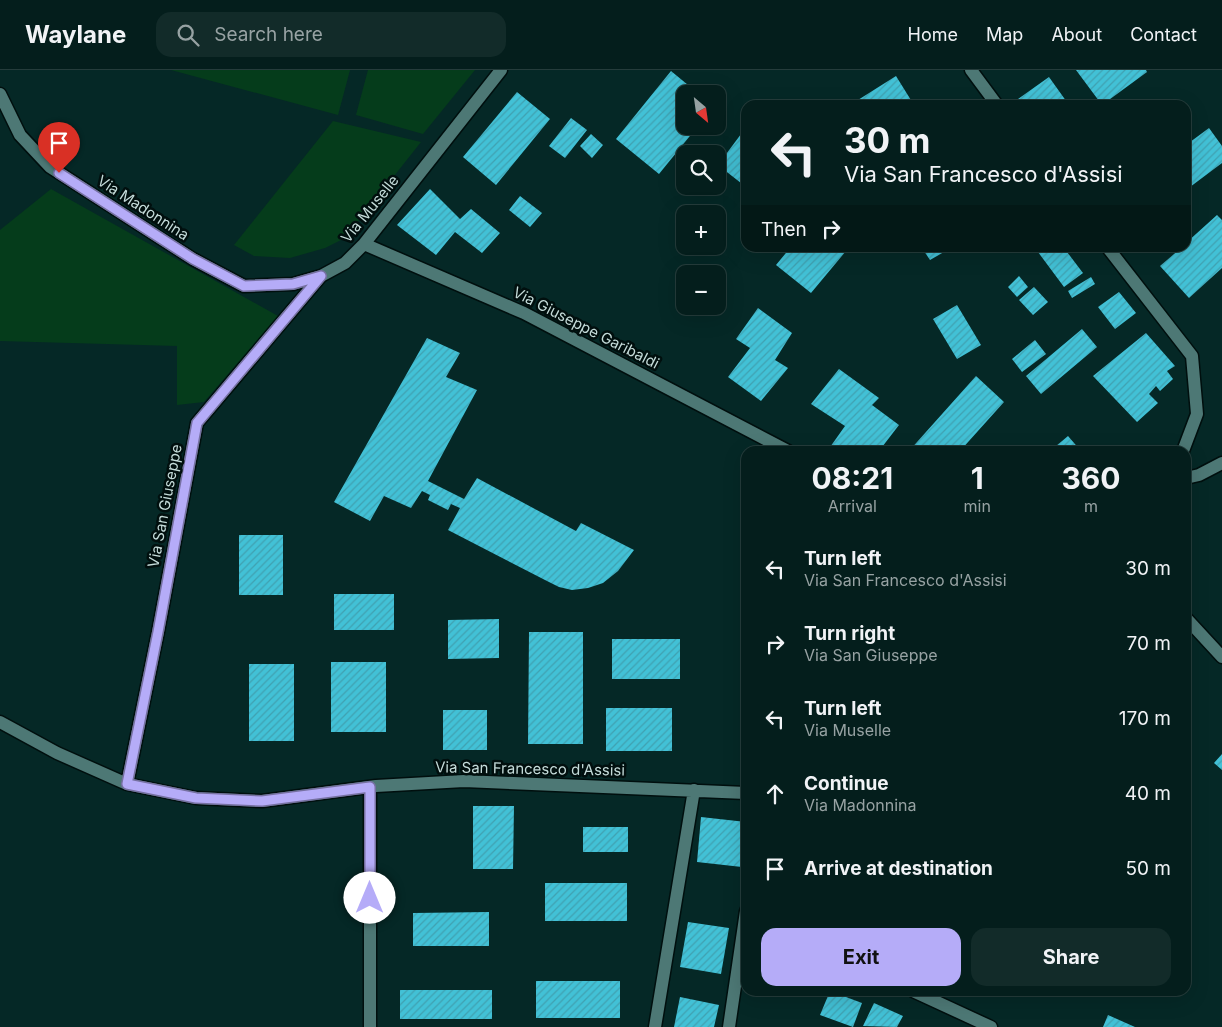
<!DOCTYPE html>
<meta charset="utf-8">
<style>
:root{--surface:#041e1c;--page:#122b29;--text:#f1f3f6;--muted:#97a2a3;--line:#253c3b;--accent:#b5acf8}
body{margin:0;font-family:Inter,sans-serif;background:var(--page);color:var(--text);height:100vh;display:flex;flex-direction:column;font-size:19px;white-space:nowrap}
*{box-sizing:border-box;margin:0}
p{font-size:16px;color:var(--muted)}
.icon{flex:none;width:28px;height:28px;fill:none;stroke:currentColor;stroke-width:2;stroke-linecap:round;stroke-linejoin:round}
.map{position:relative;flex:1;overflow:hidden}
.details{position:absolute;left:741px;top:376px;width:450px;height:550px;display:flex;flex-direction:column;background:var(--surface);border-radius:15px;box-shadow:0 5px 20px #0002,0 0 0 1px var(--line)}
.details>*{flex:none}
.top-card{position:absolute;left:741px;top:30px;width:450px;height:152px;border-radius:15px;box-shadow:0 5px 20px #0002,0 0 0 1px var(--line);background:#041e1c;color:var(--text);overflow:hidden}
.needle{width:32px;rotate:151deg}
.fabs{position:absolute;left:676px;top:15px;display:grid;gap:10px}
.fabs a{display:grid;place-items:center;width:50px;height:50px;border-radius:10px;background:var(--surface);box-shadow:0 5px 20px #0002,0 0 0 1px var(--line);font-size:25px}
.pin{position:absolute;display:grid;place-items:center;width:42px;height:42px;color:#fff;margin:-51px -21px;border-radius:50% 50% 50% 0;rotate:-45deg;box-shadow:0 0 5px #0007}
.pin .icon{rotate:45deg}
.me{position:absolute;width:55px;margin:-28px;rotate:0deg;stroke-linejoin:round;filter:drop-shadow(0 0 4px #0008)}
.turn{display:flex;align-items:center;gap:18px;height:105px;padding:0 20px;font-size:22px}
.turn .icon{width:65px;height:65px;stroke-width:2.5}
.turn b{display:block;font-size:35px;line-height:42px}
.then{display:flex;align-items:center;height:48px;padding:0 20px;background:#0003;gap:10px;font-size:19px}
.eta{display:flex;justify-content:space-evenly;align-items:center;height:85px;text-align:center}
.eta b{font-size:30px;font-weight:700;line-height:35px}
.primary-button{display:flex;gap:10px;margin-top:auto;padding:10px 20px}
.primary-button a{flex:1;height:58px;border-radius:15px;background:var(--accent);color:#111;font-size:20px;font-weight:700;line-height:58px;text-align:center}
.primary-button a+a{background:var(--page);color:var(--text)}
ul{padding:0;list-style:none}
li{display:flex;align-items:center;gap:15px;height:75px;padding:0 20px}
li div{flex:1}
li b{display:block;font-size:19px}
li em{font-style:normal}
header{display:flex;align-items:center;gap:30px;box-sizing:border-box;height:70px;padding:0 25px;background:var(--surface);border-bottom:1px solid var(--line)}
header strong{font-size:24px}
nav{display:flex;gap:28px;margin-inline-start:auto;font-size:18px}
.search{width:350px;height:45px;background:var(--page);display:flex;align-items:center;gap:12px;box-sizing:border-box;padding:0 18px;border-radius:15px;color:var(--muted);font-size:19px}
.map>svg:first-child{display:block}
.green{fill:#053c1b}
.building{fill:url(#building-hatch)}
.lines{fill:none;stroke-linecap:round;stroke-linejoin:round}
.minor-casing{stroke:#000f0e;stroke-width:15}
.minor{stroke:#4d7875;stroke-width:12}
.route-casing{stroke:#7670a1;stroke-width:12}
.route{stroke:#b5acf8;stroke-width:9}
.labels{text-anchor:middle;stroke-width:5;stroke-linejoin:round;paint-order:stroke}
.street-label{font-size:15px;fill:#c4dbd9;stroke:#010f0e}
</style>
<header>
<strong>Waylane</strong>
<div class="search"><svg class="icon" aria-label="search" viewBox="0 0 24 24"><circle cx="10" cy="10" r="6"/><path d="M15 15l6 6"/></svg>Search here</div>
<nav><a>Home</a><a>Map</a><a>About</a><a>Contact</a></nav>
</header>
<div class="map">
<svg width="1222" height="957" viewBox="0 0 1222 957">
<defs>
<pattern id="building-hatch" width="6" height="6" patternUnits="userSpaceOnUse" patternTransform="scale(1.25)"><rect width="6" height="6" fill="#42c1d6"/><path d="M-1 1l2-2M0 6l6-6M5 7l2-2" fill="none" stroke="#40a1b1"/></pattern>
</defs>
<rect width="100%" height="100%" fill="#052826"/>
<path class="green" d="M171 0H350L338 45Z
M368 0H475L423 64 356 45Z
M333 51 421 72 345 168 325 178 290 188 254 186 234 175Z
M51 119 278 246 204 332 177 335V276L0 271V160Z"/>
<path class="building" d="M1076 0H1146L1147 2 1102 35Z
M671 1 699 24H685V56H698L659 104 616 69Z
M896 6 914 35H850Z
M1049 7 1069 35H1022L1018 29Z
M517 22 550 49 496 115 463 87Z
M571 48 587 60 565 88 549 76Z
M1209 58 1222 76V93L1186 120V75Z
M744 60 746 62V117L718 95Z
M591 64 603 75 592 88 580 76Z
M430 119 460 149 471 139 500 163 482 183 455 162 436 185 397 155Z
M520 126 542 143 530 157 509 140Z
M1217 145 1222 150V198L1189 228 1160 196 1181 178H1186V173Z
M790 178H842L846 181 811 223 776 195Z
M922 178H951L930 190Z
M1035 178H1064L1083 203 1064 217Z
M1019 206 1028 217 1017 227 1008 217Z
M1091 207 1095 214 1072 228 1068 221Z
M1034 217 1048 232 1033 245 1019 230Z
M1119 222 1136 243 1115 259 1098 237Z
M957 235 981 275 957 289 933 249Z
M758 238 792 263 775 290 788 298 761 331 728 307 750 278 736 269Z
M1082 259 1097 277 1041 324 1026 306Z
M1146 263 1175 296 1167 301 1173 309 1160 321 1156 316 1149 324 1158 333 1137 352 1093 306Z
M427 268 460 283 446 307 477 320 428 411 464 429 477 408 576 461 581 453 634 480 618 501 603 513 588 518 572 520 559 517 545 510 448 460 460 438 451 434 448 440 428 430 430 425 422 421 411 438 384 426 370 451 334 432Z
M1035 270 1046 284 1022 302 1012 289Z
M839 299 879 328 872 335 899 355 879 381 828 380 845 356 811 334Z
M976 306 1004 332 960 381H909Z
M1068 366 1081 381H1050Z
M239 465H283V525H239Z
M334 524H394V560H334Z
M499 549V588L448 589V550Z
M529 562H583V674H528Z
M612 569H680V609H612Z
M331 592H386V662H331Z
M249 594H294V671H249Z
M606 638H672V681H606Z
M443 640H487V680H443Z
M1222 684V700L1214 693Z
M473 736H514L513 799H473Z
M701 747 746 752 742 797 697 792Z
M583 757H628V782H583Z
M545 813H627V851H545Z
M489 842V876H413V843Z
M688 852 729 858 721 904 680 897Z
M536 911H620V948H536Z
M400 920H492V949H400Z
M830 921 862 933 853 957 820 945Z
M680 927 719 935 714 957H674Z
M874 933 903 946 897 957 863 956Z
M1108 945 1135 957H1103Z"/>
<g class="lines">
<defs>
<path id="minor" d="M971 0 997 35
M0 24 20 65 50 97 193 189 244 216 293 214 321 206 345 193 364 174 501 0
M364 174 524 243 788 381
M1108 178 1192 286 1197 344 1183 381
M1186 408 1199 405 1222 393
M1186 548 1222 587
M0 652 57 683 127 714 196 728 262 731 376 716 464 711 746 723
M127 714 158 562 197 353 321 206
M370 717V957
M913 921 991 957
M655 957 694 720
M729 957 746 841"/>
</defs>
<use href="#minor" class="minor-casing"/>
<use href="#minor" class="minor"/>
</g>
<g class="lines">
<defs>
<path id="route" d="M59 103 193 189 244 216 293 214 321 206 197 353 158 562 127 714 196 728 262 731 370 717V828"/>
</defs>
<use href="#route" class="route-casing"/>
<use href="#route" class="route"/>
</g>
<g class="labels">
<g class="street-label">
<text transform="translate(143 138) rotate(33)" y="5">Via Madonnina</text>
<text transform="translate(370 139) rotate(-51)" y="5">Via Muselle</text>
<text transform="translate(586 258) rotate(27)" y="5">Via Giuseppe Garibaldi</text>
<text transform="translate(165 436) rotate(-79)" y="5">Via San Giuseppe</text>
<text transform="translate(530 699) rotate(1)" y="5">Via San Francesco d'Assisi</text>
</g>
</g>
</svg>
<div class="fabs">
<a><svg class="needle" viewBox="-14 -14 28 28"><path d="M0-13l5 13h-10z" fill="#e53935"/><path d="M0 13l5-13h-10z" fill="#97a2a3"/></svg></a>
<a><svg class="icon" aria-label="search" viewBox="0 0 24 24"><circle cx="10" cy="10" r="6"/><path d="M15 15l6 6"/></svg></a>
<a>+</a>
<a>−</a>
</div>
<div class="pin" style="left:59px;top:103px;background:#d93025"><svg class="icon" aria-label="arrive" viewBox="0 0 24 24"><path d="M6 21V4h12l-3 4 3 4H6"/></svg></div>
<svg class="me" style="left:370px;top:828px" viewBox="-20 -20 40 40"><circle r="19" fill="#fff"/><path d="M0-13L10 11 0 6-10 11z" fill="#b5acf8"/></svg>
<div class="top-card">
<div class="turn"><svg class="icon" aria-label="left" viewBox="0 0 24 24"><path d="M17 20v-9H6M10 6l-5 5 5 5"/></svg><div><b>30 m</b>Via San Francesco d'Assisi</div></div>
<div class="then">Then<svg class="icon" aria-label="right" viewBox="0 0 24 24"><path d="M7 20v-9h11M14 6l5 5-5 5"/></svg></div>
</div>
<section class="details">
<div class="eta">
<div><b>08:21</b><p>Arrival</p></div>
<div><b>1</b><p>min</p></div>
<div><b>360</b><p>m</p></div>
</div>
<ul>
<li><svg class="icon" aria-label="left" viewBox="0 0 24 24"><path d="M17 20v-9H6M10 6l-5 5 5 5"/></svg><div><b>Turn left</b><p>Via San Francesco d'Assisi</p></div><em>30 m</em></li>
<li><svg class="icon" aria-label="right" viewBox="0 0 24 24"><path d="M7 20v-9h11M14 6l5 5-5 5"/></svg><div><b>Turn right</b><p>Via San Giuseppe</p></div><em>70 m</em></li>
<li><svg class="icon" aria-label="left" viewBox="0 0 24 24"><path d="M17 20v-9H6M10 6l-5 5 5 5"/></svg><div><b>Turn left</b><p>Via Muselle</p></div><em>170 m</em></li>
<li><svg class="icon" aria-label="ahead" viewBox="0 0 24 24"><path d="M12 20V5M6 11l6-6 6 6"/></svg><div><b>Continue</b><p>Via Madonnina</p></div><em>40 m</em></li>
<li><svg class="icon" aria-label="arrive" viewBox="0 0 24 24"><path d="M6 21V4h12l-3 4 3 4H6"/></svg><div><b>Arrive at destination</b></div><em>50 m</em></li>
</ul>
<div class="primary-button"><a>Exit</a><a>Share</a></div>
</section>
</div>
